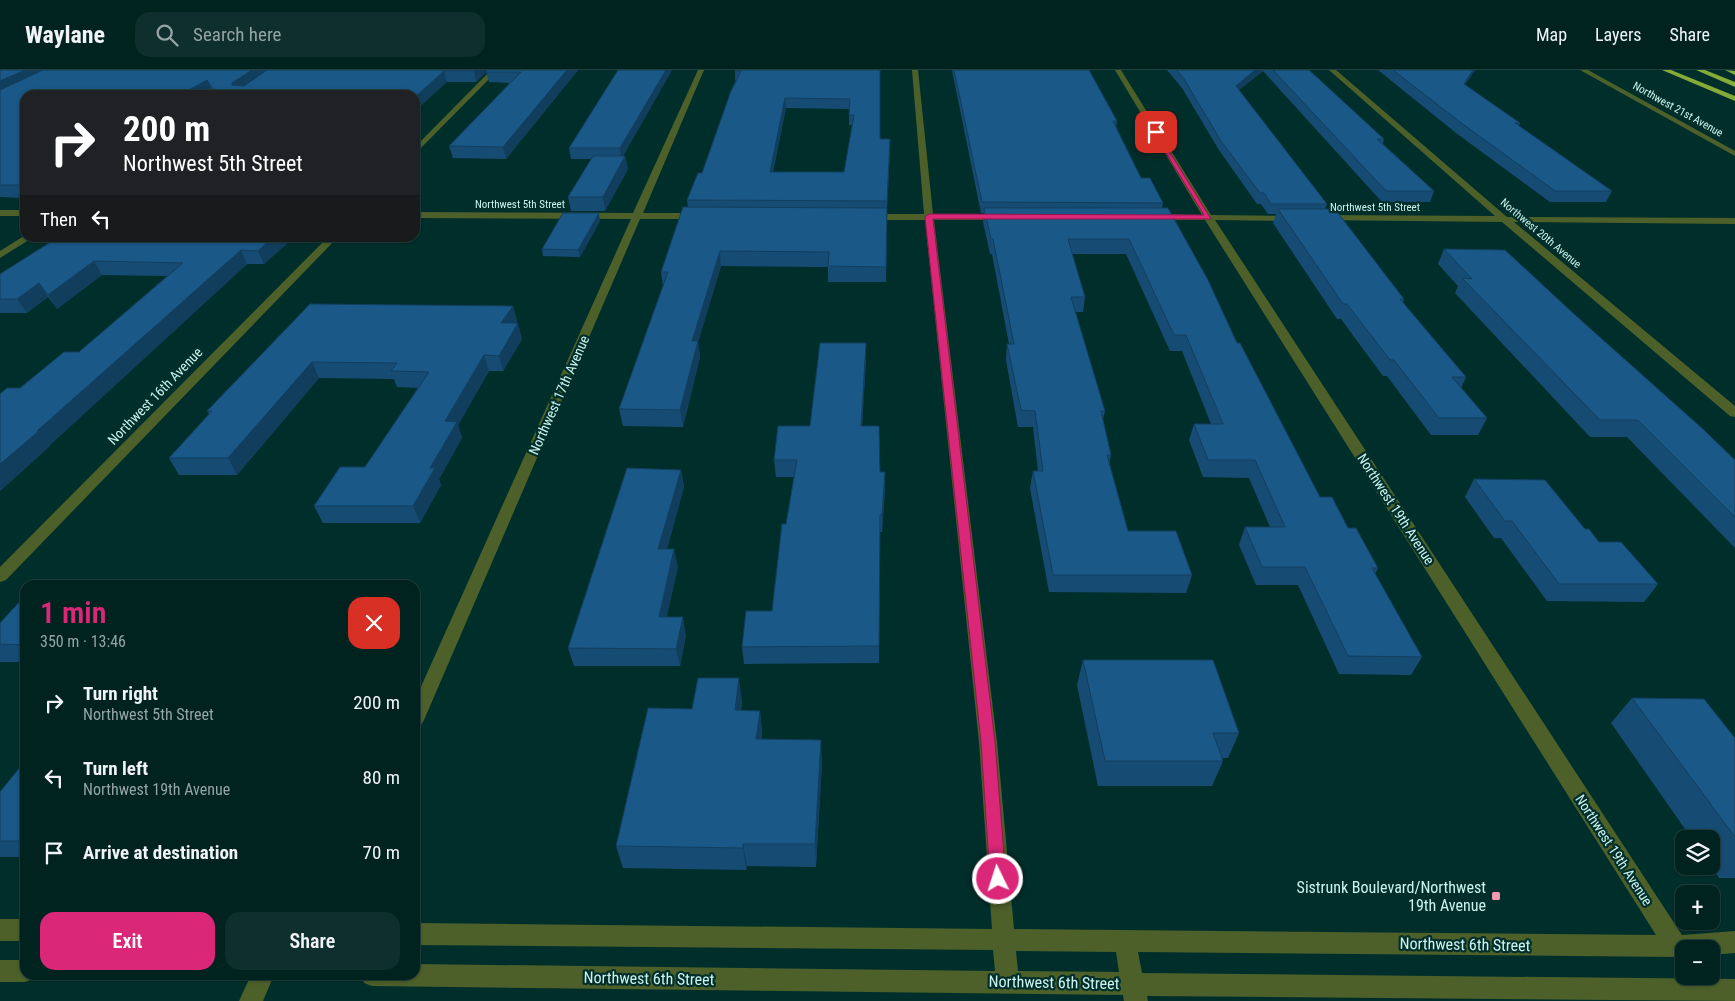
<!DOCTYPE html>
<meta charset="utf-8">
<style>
:root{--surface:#002320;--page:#0e2f2d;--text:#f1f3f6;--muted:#95a4a5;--line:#22403e;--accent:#db2777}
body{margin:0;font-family:"Roboto Condensed",sans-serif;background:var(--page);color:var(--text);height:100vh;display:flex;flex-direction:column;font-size:19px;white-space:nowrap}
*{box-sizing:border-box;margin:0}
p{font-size:16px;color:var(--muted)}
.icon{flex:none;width:28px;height:28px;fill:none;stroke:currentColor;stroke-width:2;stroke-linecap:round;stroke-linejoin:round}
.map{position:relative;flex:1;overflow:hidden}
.details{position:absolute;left:20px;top:510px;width:400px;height:400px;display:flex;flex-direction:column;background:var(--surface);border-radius:15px;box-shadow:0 1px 4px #0004,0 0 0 1px var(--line)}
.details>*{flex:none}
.top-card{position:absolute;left:20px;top:20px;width:400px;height:152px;border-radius:15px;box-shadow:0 1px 4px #0004,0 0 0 1px var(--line);background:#202124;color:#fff;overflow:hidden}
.tools{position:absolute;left:1675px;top:760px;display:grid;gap:10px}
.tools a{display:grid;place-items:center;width:45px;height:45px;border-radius:10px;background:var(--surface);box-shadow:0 1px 4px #0004,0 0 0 1px var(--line);font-size:25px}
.pin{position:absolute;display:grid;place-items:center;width:42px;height:42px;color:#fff;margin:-21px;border-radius:10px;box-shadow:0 2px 8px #0006}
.me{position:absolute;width:55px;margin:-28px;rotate:356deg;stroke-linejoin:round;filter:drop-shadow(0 0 4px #0008)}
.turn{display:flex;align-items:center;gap:18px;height:105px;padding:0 20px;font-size:22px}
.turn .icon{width:65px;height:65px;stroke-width:2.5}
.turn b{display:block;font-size:35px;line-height:42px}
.then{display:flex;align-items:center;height:48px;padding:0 20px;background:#0003;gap:10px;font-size:19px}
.round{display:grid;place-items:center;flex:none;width:52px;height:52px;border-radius:15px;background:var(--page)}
.head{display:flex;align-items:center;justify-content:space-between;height:85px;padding:0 20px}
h1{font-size:30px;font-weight:600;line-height:38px;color:var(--accent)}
.action{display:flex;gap:10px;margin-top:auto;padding:10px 20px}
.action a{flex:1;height:58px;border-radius:15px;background:var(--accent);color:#fff;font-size:20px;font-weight:600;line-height:58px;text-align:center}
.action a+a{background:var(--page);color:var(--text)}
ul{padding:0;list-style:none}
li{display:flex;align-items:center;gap:15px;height:75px;padding:0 20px}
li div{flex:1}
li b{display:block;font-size:19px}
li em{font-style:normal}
header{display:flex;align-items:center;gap:30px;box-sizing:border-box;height:70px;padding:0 25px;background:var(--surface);border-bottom:1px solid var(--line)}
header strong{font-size:24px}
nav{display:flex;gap:28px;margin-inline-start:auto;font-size:18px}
.search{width:350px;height:45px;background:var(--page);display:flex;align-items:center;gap:12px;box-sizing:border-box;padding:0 18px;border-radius:15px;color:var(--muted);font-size:19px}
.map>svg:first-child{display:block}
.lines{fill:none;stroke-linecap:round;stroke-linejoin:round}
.minor{fill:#4d602a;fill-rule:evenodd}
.highway{fill:#84aa37;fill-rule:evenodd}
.wall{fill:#164c74;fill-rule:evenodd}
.shaded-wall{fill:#123e5e}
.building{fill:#1a5887;stroke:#123e5e;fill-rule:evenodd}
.route{fill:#db2777;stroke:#8e194d}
.poi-dot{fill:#f29aad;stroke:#002f2b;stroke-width:2}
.labels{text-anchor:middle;stroke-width:4.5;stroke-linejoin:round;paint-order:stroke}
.far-street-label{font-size:11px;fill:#ccf3ee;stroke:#002f2b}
.street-label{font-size:14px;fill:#ccf3ee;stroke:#002f2b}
.near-poi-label{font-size:16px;fill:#ccf3ee;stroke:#002f2b;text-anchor:end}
.near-street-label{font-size:16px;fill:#ccf3ee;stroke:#002f2b}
</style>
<header>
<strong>Waylane</strong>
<div class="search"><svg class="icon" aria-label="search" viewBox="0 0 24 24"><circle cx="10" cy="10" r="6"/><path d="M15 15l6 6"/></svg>Search here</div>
<nav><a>Map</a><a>Layers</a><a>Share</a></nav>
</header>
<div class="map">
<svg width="1735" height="931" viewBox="0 0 1735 931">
<rect width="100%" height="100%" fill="#002f2b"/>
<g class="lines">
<path class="minor" d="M491 0H498L415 84V77Z
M698 0H704L643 143H698L703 146 698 149H640L424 650 421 655 415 657V630L631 149 415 148V142L633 143Z
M912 0H918L933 144H1003L1008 147 1003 150H934L997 672 1014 859 1656 865 1205 150H1154L1149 147 1154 144 1202 145 1115 0H1121L1211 145 1299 146 1301 148 1296 151 1215 150 1682 865 1735 861V883L1711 885V879H1684V886L1676 887 1138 882 1142 903 1735 909V931L1147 926 1148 931H1124L1123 925 372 916 364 913 361 905H415V894L995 901 993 880 415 875V853L992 859 979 672 925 150H866L861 147 866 144H924ZM1016 881 1116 882 1119 902 1018 901Z
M1329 0H1336L1507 147 1735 148V154L1514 152 1735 336V347L1730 346 1502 152 1318 150 1316 148 1321 145 1495 146Z
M1580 0H1588L1735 81V86Z
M0 140H25V146H0Z
M24 166 32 168 0 188V181Z
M327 168H337L6 510 0 512V497Z
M0 849H25V871H0Z
M0 890H25V905H35L33 909 25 912H0Z
M251 905H274L263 931H239Z"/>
<path class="highway" d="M1662 0H1671L1735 26V31Z
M1696 0H1705L1735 12V17Z
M1725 0 1735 1V5Z"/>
</g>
<path class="wall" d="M0 0H578L506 89 453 88 449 76 510 13 489 12 486 2 476 12H447L415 25H214L212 21 25 25V128L0 127Z
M672 0 623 86H625L628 99 605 141H571L568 127 591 89H571L569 78Z
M880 0V69L890 79 887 141 886 212H828V197L721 196 698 272 700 287 683 357 623 356 619 339 663 216 661 202 688 137 687 130 702 103 736 10H735V1ZM786 38 849 39V55H852L844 102H773Z
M952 0H1089L1117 51 1116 57 1141 108 1163 133 1162 138 1237 273 1320 427 1348 458 1378 498 1375 504 1422 587 1411 605 1339 604 1298 515H1256L1239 475 1245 457H1270L1249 408 1203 407 1189 370 1194 354H1211L1182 281H1170L1126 184H1072L1085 227 1083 242H1075L1105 341 1103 349 1111 385 1109 393 1128 461 1192 505 1186 523 1049 522 1030 418 1033 401H1038L1033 357H1018L1006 290 1007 274H1009L992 184H990L983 152 984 143H981Z
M1167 0H1309L1384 69 1383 74 1434 121 1430 132H1382L1263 1 1239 20 1327 134 1325 139 1404 229 1403 233 1466 307 1461 318 1487 348 1478 365H1431L1387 306H1383L1341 249H1337L1273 153 1276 144H1268L1261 134H1257L1219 80 1182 18Z
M1378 0H1475L1465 15 1520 53 1519 56 1612 121 1606 132H1550L1456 63Z
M600 151 580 187 543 186 542 179Z
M57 168H293L264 194H247L50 375V376L0 421V324L20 318 79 282 167 206 102 205 57 239 48 227 27 243H0V204Z
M1444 179 1574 244 1735 390V478L1627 367H1590L1455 223 1458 216 1438 194Z
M310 234 513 236 517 251 516 253 522 269 503 301H489L458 355 462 368 439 409 441 415 420 453H323L314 436 365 397 418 318 397 317 394 309 319 308 237 405H179L169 388 209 344 207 341Z
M866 273V290L862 356 880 402 885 419 882 462H880L879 593 744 594 742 577 772 541 794 407H776L774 390 810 356Z
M681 400 684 417 667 479 678 497 666 547 686 565 680 596H574L568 578Z
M1474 409 1585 459 1599 472 1658 514 1644 532 1547 531 1501 468H1494L1465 427Z
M25 528V592H0V553Z
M1083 590 1239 663 1228 688H1222L1223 691 1212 716H1098L1077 615Z
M1632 628 1735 668V808H1719L1711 796V769H1692L1611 653Z
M742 631 741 640 760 641 762 664V669L822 693 816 797 747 796 746 800 623 798 616 776 692 639Z
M25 691V787H0V722Z"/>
<path class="shaded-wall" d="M25 0H54L0 25V11Z
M252 0H272L237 23 232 15V13Z
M475 0H488L476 12 474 1Z
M567 0H578L506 89 503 77Z
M666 0H672L621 89 620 78Z
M1255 0H1263L1233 25 1236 16Z
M1473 0H1475L1460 23 1464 14Z
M444 1 447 12 415 41V27Z
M207 10 212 21 204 25H180Z
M785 28 786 38 770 112V102Z
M625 86 628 99 605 141 603 127Z
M599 143 600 151 580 187 578 180Z
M272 168H293L264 194 258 181Z
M241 180 247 194 50 375V376L0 421V394Z
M720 181 721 196 698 272 700 287 683 357 680 340 692 271Z
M94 191 102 205 57 239 48 225Z
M39 213 48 227 27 243 17 229Z
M513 236 517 251 506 269 501 253Z
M518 253 522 269 503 301 499 286Z
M866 273V290L861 373V356Z
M484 285 489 301 458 355 462 368 439 409 441 415 420 453 413 436 430 398 445 351Z
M312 292 319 308 237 405 228 388Z
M681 400 684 417 662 496 658 479Z
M885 402V419L882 462V445Z
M674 479 678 497 663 565 659 547Z
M683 547 686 565 680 596 676 579Z
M739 608 742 631 738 663 735 640Z
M760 641 762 664 759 692 756 669Z
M821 670 822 693 816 797 815 774Z
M23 765 25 767V776L19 771Z
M743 774 747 796 746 800 743 778Z"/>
<path class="building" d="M0 0H25L0 11Z
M43 0H252L232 13V15L244 16 267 0H475L474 1H444L415 27V25H217L207 10 180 25H25V115H0V20Z
M487 0H567L503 77 449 76 521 2H486Z
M618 0H666L620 78H569Z
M735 0H880V69H890L887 131 687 130 698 103H702L731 21 741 1H735ZM785 28 850 29 849 45H854L844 102H770Z
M954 0H1089L1117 51H1113L1141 108H1150L1163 133 982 132Z
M1177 0H1255L1236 16 1327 134H1271L1264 123H1260L1221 71 1184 9Z
M1273 0H1309L1384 69H1377L1434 121H1386Z
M1393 0H1473L1464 14 1520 53H1515L1612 121H1555L1460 52Z
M593 86H625L603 127H568Z
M683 137 887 138 886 197 828 196 829 182 720 181 692 271H698L680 340 619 339 668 202H661Z
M984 138H1168L1208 210 1237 273H1240L1320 427H1332L1348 458H1356L1378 498H1372L1422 587 1348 586 1305 497H1262L1245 457H1285L1255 390H1208L1194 354H1223L1186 265H1174L1129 169H1068L1085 227H1071L1105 341H1101L1111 385H1107L1128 461H1176L1192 505H1053L1033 401H1043L1035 341 1021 340 1007 274H1014L993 169H991Z
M1278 139H1335L1404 229H1400L1466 307H1452L1487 348H1439L1394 290H1390L1347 234H1343Z
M563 143H599L578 180 542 179Z
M57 168H272L258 181 241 180 37 361H39L0 394V324L7 318H20L64 282H79L183 193 94 191 48 225 39 213 17 229H0V204Z
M1444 179 1505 180 1574 244 1704 360 1735 390V447L1638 350H1600L1462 208 1472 209Z
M310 234 513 236 501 253H518L499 286 484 285 445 351 457 352 430 398H435L413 436H314L340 397H365L429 302 391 301 397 293 312 292 228 388H169L212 341H207Z
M820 273H866L861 356H879L880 402H885L882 445H880L879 576 742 577 746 541H772L782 454H786L797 390H774L778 356H810Z
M627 398 681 400 658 479H674L659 547H683L676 579 568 578Z
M1474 409 1545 410 1585 459H1589L1599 472H1621L1658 514H1559L1512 451H1505Z
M23 528H25V575L0 574V553Z
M1083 590H1213L1239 663H1213L1223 691H1105Z
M698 608H739L735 640 760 641 756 669 821 670 815 774H743V778L616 776 648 638 692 639Z
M1632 628 1704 629 1735 668V767Z
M25 691V765H23L19 771H0V722Z"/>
<path class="route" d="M1156 60 1211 149H933L995 672 1006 809 1004 814 998 817 993 814 990 809 981 672 925 147 929 144 1204 145 1153 62Z"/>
<rect class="poi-dot" x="1491" y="821" width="10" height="10" rx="2.5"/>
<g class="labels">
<g class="far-street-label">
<text transform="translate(1678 39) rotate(29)" y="4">Northwest 21st Avenue</text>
<text x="520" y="138">Northwest 5th Street</text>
<text x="1375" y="141">Northwest 5th Street</text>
<text transform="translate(1541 163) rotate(40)" y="4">Northwest 20th Avenue</text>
</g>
<g class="street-label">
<text transform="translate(559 325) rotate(-66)" y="5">Northwest 17th Avenue</text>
<text transform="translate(155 326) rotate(-46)" y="5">Northwest 16th Avenue</text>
<text transform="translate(1396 439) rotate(57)" y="5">Northwest 19th Avenue</text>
<text transform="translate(1614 780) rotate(57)" y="5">Northwest 19th Avenue</text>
</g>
<g class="near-poi-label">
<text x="1486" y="823">Sistrunk Boulevard/Northwest<tspan x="1486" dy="18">19th Avenue</tspan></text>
</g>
<g class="near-street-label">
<text transform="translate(1465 874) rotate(1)" y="6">Northwest 6th Street</text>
<text transform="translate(649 908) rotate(1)" y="6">Northwest 6th Street</text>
<text transform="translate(1054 912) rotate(1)" y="6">Northwest 6th Street</text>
</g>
</g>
</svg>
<div class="tools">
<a><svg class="icon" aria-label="layers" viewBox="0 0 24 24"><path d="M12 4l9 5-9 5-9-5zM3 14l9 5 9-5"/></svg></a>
<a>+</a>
<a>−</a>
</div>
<div class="pin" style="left:1156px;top:62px;background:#d93025"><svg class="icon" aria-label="arrive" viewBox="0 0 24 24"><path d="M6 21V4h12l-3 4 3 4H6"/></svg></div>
<svg class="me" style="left:998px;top:809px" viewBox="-20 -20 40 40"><circle r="17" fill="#db2777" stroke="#fff" stroke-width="3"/><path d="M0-11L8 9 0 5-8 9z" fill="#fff"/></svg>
<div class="top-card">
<div class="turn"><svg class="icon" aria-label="right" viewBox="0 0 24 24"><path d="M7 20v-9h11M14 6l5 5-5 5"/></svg><div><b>200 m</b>Northwest 5th Street</div></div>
<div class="then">Then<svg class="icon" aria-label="left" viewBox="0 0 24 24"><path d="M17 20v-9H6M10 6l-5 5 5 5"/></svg></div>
</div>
<section class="details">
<div class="head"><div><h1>1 min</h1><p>350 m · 13:46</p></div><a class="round" style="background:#d93025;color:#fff"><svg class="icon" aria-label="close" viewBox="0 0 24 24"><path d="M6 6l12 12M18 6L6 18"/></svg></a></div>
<ul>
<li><svg class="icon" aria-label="right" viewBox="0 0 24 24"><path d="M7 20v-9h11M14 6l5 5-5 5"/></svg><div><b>Turn right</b><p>Northwest 5th Street</p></div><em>200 m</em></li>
<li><svg class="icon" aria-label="left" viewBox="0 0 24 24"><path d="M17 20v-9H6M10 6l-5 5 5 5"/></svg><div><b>Turn left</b><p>Northwest 19th Avenue</p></div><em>80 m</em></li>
<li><svg class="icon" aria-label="arrive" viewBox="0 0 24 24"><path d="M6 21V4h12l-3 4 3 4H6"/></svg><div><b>Arrive at destination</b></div><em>70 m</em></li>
</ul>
<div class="action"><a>Exit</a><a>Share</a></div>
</section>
</div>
